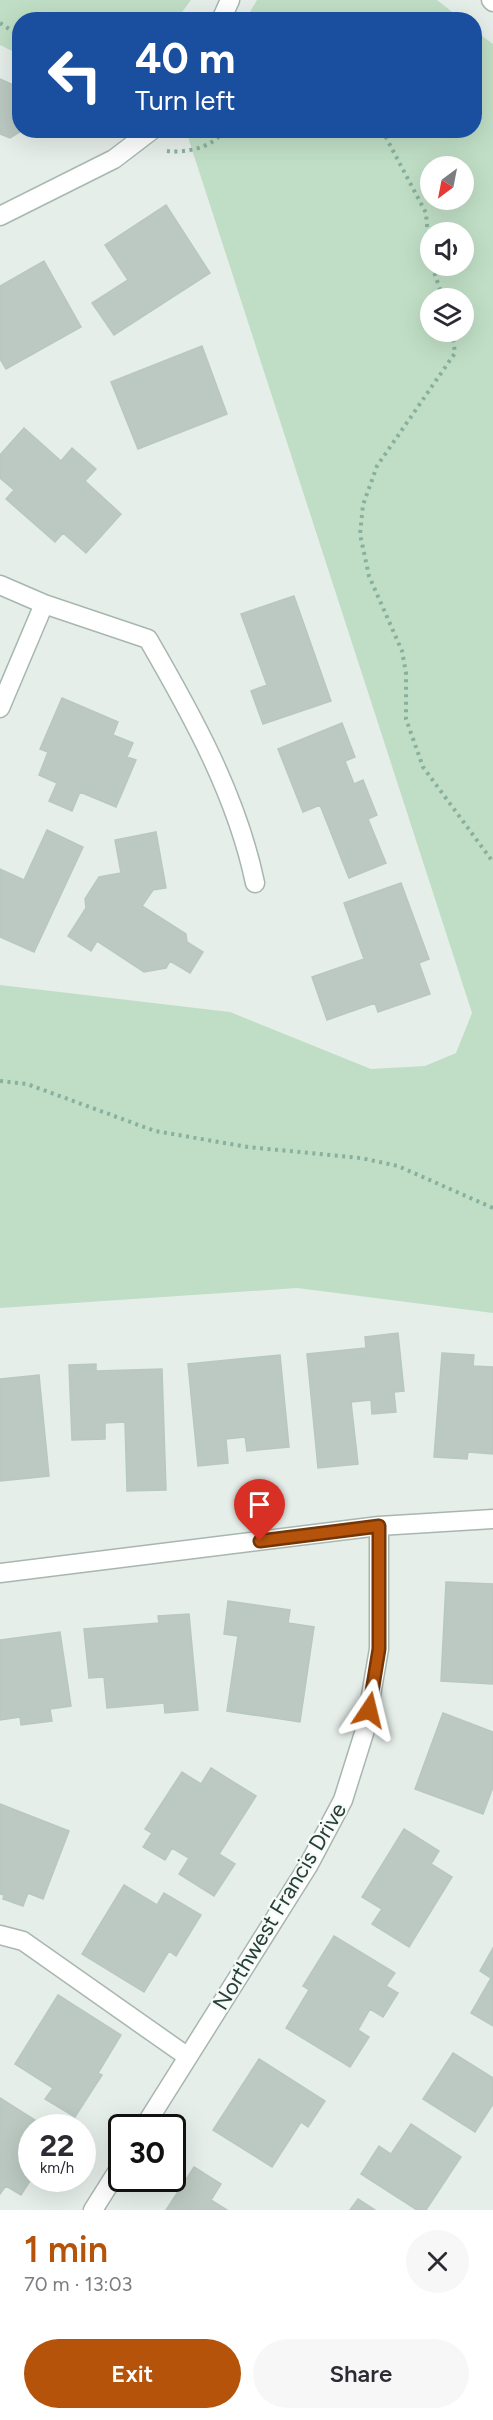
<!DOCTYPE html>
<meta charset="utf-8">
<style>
:root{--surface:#fff;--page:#f7f7f7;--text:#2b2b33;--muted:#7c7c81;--accent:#b45309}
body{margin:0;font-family:Figtree,sans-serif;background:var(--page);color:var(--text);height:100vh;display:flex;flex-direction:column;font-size:22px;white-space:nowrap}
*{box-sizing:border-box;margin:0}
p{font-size:20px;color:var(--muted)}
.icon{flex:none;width:33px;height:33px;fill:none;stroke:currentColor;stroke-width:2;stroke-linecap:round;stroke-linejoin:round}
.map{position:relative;height:2210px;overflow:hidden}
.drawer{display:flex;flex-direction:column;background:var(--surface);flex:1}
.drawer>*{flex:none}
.hud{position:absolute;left:12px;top:12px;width:470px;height:126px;border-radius:24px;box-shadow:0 6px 24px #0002;background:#1a4fa0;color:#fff;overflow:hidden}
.needle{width:39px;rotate:212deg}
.controls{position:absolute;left:420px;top:156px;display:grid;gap:12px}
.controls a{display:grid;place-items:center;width:54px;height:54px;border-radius:50%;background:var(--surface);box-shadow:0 6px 24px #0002;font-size:30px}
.speed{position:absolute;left:18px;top:2114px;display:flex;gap:12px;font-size:30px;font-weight:700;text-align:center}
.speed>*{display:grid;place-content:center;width:78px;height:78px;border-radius:50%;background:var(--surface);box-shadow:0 6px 24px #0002;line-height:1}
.speed small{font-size:15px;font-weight:400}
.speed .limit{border:3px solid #111;border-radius:9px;background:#fff;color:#111}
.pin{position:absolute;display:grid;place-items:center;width:51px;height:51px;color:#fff;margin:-62px -26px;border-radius:50% 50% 50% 0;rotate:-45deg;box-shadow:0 0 6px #0007}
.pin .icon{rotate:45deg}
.me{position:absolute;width:66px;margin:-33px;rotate:10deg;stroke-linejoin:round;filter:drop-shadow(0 0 4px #0008)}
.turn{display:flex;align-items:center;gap:21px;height:126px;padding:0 24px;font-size:27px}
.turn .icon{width:78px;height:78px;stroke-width:2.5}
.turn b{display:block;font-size:42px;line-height:51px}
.round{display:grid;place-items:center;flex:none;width:63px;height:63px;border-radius:32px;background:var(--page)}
.head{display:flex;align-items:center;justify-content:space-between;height:102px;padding:0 24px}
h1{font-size:36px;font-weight:600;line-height:45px;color:var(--accent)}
.button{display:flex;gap:12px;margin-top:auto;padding:12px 24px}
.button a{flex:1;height:69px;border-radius:36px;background:var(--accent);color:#fff;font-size:24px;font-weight:600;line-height:69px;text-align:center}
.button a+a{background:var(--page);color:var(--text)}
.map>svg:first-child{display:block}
.green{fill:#c0dec5;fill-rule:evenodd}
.building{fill:#bbc9c2;stroke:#b8c8c0;stroke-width:1.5}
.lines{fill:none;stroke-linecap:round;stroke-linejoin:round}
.minor-casing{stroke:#a8b6b0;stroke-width:21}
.path{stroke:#88b09f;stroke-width:4;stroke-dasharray:3 4.5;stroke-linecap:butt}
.minor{stroke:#fff;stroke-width:18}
.route-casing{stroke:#753606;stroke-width:15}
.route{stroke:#b45309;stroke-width:10}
.labels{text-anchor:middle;stroke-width:4.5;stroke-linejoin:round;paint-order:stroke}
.street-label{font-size:22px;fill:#254036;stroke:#f7faf8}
</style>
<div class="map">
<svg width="493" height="2210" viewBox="0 0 493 2210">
<rect width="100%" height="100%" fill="#e6eeea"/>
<path class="green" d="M0 0H191L177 19 20 20 19 59 12 51 0 45Z
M257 0H437L461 19H246Z
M474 30 493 44V1313L297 1288 0 1308V985L230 1012 371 1069 425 1066 456 1053 472 1013 186 131 474 130ZM430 166H464V200H430ZM430 232H464V266H430ZM430 298H464V332H430Z"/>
<path class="building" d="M0 79 20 88V130H23L10 138 0 134Z
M166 205 210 273 114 335 92 303 128 280 105 245Z
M44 261 81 327 6 369 0 359V286Z
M202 346 227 414 138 449 111 382Z
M24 428 61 461 72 448 96 469 85 481 121 514 86 553 63 533 55 542 6 499 14 490 0 478V455Z
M294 596 331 701 263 724 251 691 267 685 241 614Z
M62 698 118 722 113 735 133 743 127 757 136 760 116 807 80 792 72 811 49 801 57 783 39 775 48 752 40 749Z
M342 723 355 757 345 761 354 784 363 780 377 815 368 819 386 863 349 878 320 805 303 812 278 749Z
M47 830 83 847 34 952 0 937V869L24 880Z
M156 832 166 888 153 890 142 906 186 934 187 942 203 952 190 973 170 961 166 968 144 972 97 941 91 951 68 936 86 908 85 899 99 877 121 873 115 840Z
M401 883 429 959 419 963 430 994 378 1012 375 1003 327 1020 312 977 364 959 344 903Z
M398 1333 404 1391 394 1392 396 1412 372 1414 371 1400 351 1402 358 1464 318 1468 307 1354 366 1348 365 1337Z
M442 1353 474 1355 473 1366 493 1367V1454L468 1452 467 1459 434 1457Z
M280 1355 289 1447 247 1451 245 1437 226 1439 228 1463 198 1466 188 1364Z
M96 1364V1371L162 1369 166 1490 127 1491 125 1422 105 1423V1439L72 1440 69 1365Z
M39 1375 49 1476 0 1481V1379Z
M446 1582 493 1584V1684L441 1681Z
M228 1601 290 1610 288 1623 314 1627 300 1722 227 1711 238 1636 224 1634Z
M189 1614 198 1710 165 1713 164 1703 107 1708 104 1677 89 1678 84 1629 159 1623 158 1616Z
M60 1632 71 1706 50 1709 52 1721 21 1725 20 1717 0 1720V1640Z
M443 1713 493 1732V1787L483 1814 415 1789Z
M211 1768 256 1796 219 1854 235 1864 214 1896 179 1874 189 1858 172 1848 165 1860 143 1847 152 1833 145 1829 182 1772 201 1784Z
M0 1804 69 1831 43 1899 28 1893 23 1906 3 1899 4 1895 0 1894Z
M404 1829 439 1851 431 1864 452 1877 409 1947 372 1924 382 1909 362 1897Z
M124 1885 157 1905 164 1893 201 1915 176 1956 169 1951 144 1992 82 1954Z
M334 1936 395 1973 386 1986 398 1993 383 2017 370 2009 358 2030 369 2037 350 2067 286 2028 309 1990 303 1986Z
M493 1948V2026L471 2013 491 1978 480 1971Z
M58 1995 121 2035 98 2073 102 2075 75 2117 45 2099 53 2088 15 2064Z
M453 2053 493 2078V2104L475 2132 423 2099Z
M259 2059 325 2101 308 2127 301 2122 272 2167 213 2130Z
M0 2098 46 2127H32V2178L21 2195 6 2186 0 2194Z
M411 2124 461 2157 426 2210H417L361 2174 379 2146 391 2154Z
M194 2167 221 2184 211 2200 227 2210H166Z
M358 2199 375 2210H350Z"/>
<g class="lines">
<defs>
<path id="minor" d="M491 0 493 2
M221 20 230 0
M0 216 114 159 152 130
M0 585 44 604 148 639C192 715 237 796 255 883
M0 708 44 604
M0 1573 379 1526 493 1519
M0 1935 23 1941 188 2057
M144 2127 308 1866 343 1800 365 1730 379 1649V1526
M93 2210 122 2164"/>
</defs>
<use href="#minor" class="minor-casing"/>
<path class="path" d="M0 23 20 36
M382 130 426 213 430 261
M167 151C187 153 212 148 225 130
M432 266 443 298
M452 332 455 353 377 466 363 505 360 534 369 576 402 651 406 673V719L423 767 493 862
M0 1081 27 1084 155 1131 248 1147 361 1158 398 1166 493 1208"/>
<use href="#minor" class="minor"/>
</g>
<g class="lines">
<defs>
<path id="route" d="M260 1541 379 1526V1649L369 1710"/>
</defs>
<use href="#route" class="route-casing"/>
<use href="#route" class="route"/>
</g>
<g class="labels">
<g class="street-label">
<text transform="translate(279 1906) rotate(-59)" y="8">Northwest Francis Drive</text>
</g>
</g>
</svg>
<div class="controls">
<a><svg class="needle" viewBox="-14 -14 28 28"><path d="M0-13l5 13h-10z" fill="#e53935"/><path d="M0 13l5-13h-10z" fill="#7c7c81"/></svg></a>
<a><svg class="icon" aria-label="sound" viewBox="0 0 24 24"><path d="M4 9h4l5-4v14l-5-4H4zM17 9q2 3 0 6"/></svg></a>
<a><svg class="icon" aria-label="layers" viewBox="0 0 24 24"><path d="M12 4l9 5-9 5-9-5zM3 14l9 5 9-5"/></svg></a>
</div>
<div class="speed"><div>22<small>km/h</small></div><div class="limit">30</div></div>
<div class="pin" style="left:260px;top:1541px;background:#d93025"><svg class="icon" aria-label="arrive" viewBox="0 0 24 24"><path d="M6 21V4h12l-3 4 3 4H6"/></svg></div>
<svg class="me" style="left:369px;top:1710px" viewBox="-20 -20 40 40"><path d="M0-17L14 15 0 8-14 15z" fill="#b45309" stroke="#fff" stroke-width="4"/></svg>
<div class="hud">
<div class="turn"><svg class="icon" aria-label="left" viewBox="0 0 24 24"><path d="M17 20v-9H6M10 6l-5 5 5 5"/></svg><div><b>40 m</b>Turn left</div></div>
</div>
</div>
<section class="drawer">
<div class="head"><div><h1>1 min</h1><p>70 m · 13:03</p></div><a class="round"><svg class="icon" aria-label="close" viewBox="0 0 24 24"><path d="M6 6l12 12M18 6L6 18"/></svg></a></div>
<div class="button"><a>Exit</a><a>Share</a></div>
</section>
